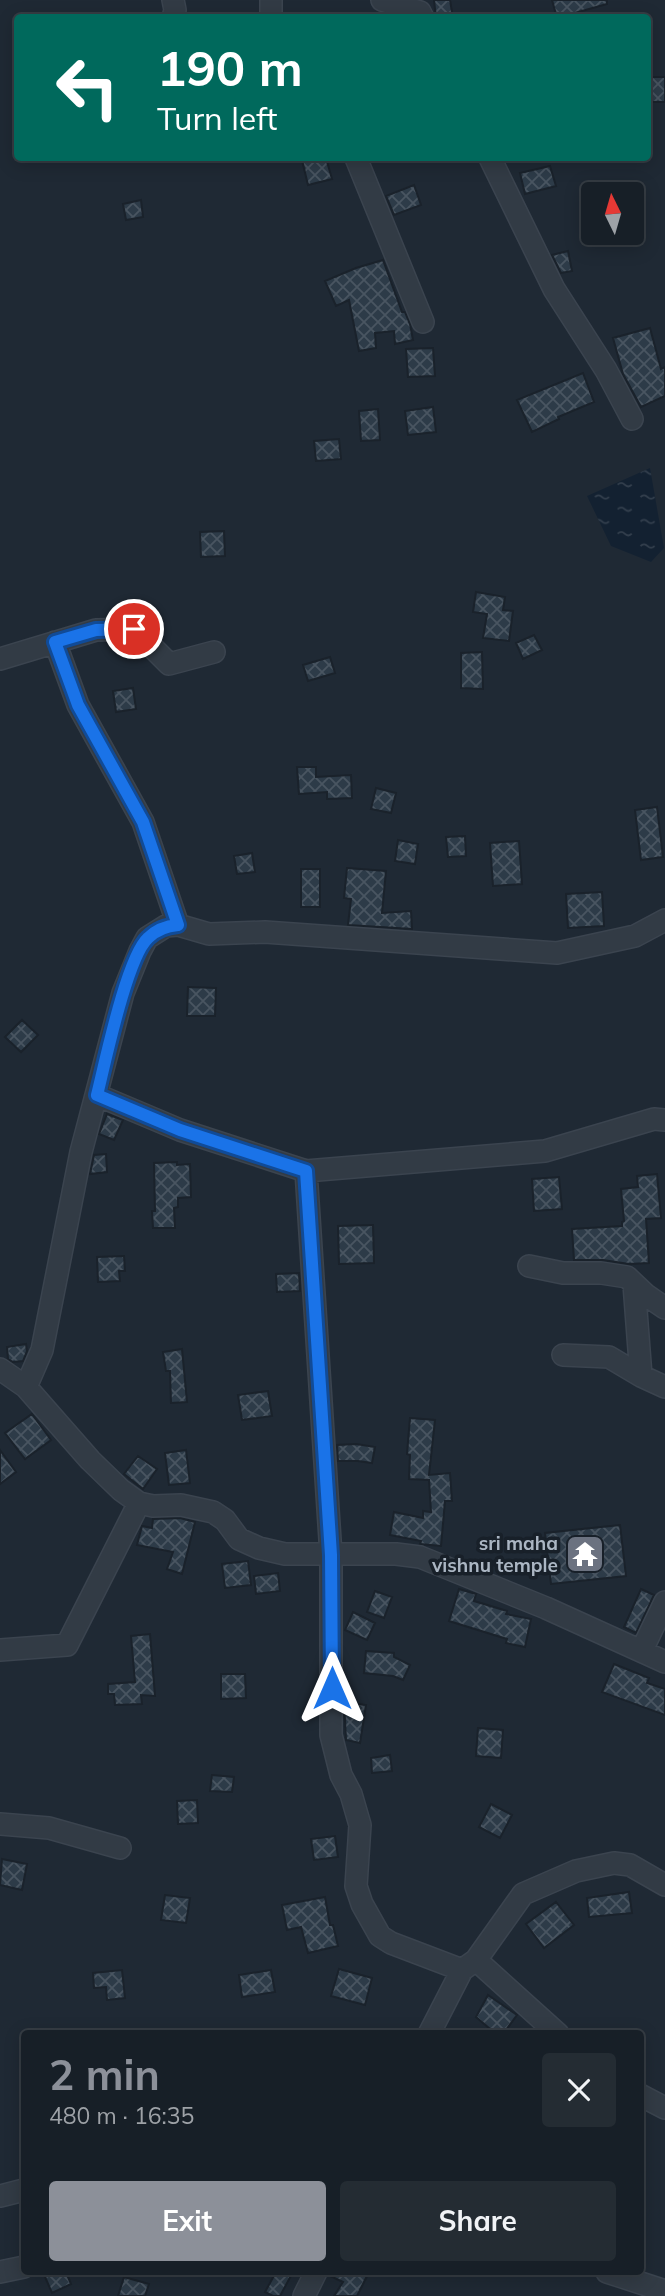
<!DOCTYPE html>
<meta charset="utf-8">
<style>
:root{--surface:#171f27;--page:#242c33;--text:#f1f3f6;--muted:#9ea2a7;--line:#363d44;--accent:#8c9099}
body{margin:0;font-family:Mulish,sans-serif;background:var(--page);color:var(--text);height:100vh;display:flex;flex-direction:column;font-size:26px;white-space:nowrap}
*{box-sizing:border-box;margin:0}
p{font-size:23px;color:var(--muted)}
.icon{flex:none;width:38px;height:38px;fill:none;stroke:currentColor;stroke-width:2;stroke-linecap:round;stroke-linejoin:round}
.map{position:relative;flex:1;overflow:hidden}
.panel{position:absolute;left:21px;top:2030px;width:623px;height:245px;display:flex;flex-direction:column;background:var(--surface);border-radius:7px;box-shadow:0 4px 18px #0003,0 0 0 2px var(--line)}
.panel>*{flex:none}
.guide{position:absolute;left:14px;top:14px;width:637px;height:147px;border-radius:7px;box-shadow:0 4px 18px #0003,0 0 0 2px var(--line);background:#00695c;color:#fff;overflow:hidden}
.needle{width:46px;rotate:355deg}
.tools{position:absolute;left:581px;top:182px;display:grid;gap:14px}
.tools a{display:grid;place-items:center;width:63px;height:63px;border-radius:7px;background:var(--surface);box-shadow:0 4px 18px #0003,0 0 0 2px var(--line);font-size:35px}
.pin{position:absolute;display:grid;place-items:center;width:60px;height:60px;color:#fff;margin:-30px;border:4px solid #fff;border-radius:50%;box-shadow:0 2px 7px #0007}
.me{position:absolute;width:77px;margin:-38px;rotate:0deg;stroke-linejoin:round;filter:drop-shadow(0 0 5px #0008)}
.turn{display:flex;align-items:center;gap:24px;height:147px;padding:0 28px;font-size:32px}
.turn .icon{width:91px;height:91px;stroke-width:2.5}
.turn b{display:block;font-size:49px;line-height:60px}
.round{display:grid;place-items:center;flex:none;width:74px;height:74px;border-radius:7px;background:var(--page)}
.overview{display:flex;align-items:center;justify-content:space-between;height:119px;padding:0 28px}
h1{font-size:42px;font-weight:700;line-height:52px;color:var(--accent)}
.primary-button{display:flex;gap:14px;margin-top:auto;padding:14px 28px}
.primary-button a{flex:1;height:80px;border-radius:7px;background:var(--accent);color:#fff;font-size:28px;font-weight:700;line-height:80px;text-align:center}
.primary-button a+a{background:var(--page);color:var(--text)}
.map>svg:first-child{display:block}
.water{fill:url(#water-ripples)}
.building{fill:url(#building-cross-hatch);stroke:#1a222b;stroke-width:2}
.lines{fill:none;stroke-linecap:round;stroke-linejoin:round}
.minor-casing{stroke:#3b444f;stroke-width:24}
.minor{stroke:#323b45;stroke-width:21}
.route-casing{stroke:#114b97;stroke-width:18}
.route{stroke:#1a73e8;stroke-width:12}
.labels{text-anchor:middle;stroke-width:7;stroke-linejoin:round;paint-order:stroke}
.poi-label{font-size:19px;font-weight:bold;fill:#abb6c3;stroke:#182029;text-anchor:end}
</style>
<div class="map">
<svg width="665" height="2296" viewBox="0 0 665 2296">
<defs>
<pattern id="water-ripples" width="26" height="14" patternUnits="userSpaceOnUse" patternTransform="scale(1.75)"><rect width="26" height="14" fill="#132131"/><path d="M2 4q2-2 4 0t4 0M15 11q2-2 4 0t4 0" fill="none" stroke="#333f4d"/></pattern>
<pattern id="building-cross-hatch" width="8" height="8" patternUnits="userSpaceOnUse" patternTransform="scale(1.75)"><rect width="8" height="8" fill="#2d3b48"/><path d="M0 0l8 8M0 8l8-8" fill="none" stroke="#495561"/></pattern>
</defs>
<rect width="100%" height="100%" fill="#1f2934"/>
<path class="water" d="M650 468 664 548 651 562 611 546 587 496Z"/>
<path class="building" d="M434 0H450L453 18H436Z
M552 0H607V4L557 18Z
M648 77H665V102H648Z
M314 158H326L332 179 308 185 302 160Z
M550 166 556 186 525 194 520 173Z
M414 185 421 205 394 215 386 196Z
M141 200 143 217 126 220 123 204Z
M568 251 572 271 561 273 552 255Z
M383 260 402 312H405L410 324 413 340 395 344 394 331 375 333 376 348 359 351 349 300 336 306 325 281 356 268Z
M650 328 661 369 665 367V396L641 407 623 374 613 338Z
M433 348 435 376 408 377 406 349Z
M583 373 594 402 558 417 559 419 532 432 517 400Z
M433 407 436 432 408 435 405 411Z
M378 409 380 440 361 441 359 411Z
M339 439 341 459 316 461 314 441Z
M224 531 225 556 201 557 200 532Z
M476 592 505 597 503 610 513 611 509 641 483 638 487 614 473 612Z
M534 635 542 650 523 659 516 643Z
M482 652 483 689 461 688V653Z
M330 657 335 673 308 681 303 665Z
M133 688 136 709 116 712 113 691Z
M297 767H316V777L351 775 352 798 327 799V792L299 794Z
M376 788 396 793 391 813 371 809Z
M657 807 663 857 641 860 635 810Z
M465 836 466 856 448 857 446 837Z
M398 840 418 844 415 864 395 861Z
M519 841 522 884 493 886 490 843Z
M252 853 255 872 237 874 234 856Z
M347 868 386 871 382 913 411 911 412 929 348 925 351 899 344 898Z
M301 869H320V907H301Z
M602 892 604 926 568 928 566 894Z
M188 987 216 988 215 1016H187Z
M22 1020 38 1035 21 1052 5 1037Z
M107 1114 123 1120 114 1140 99 1134Z
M106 1154 107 1172 90 1174 94 1155Z
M177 1162V1165L190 1164 191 1197 178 1198V1207L174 1208 175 1228H153L152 1211H155L154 1163Z
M657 1174 661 1218 646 1219 649 1263 629 1264 603 1260H574L572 1229 622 1226V1222L624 1221 621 1189 638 1187 637 1176Z
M559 1177 562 1209 534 1211 532 1179Z
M373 1225 374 1263 339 1264 338 1226Z
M124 1256 125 1271H119L120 1281 98 1282 97 1257Z
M299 1273 300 1291 277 1292 276 1274Z
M26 1344 27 1351 23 1361 13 1362 8 1359 7 1347Z
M182 1349 187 1402 171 1403 170 1371H166L163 1352Z
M268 1391 272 1416 242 1420 238 1395Z
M32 1414 51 1440 25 1459 5 1433Z
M410 1418 435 1420 429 1475 450 1473 452 1501H445L441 1546 420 1544 421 1541 390 1535 394 1512 423 1518V1511L431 1512 429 1480 409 1479 410 1455 407 1454Z
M356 1444 375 1447 372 1463 358 1461H338L337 1445Z
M0 1450 16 1472 0 1484Z
M186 1450 190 1483 169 1485 165 1453Z
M138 1456 157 1469 143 1489 124 1474Z
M180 1518 195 1522 182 1574 167 1569 173 1552 137 1545 142 1526 152 1528 153 1519Z
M620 1525 626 1576 551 1584 545 1533Z
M248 1561 251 1585 225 1588 222 1564Z
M278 1573 280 1591 256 1594 254 1576Z
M459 1589 476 1594 474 1601 507 1611 506 1614 531 1619 525 1647 506 1643 507 1639 449 1621Z
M641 1589 654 1595 636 1633 624 1627Z
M375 1591 392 1597 384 1618 367 1612Z
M353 1612 375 1623 367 1640 345 1630Z
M150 1634 155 1696 141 1695 142 1704 115 1705 114 1694H108V1684L135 1682 131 1636Z
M366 1651 394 1653V1657L410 1665 403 1680 393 1676 364 1673Z
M614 1664 649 1678 647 1683 665 1689V1715L602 1692Z
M221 1674H245L246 1698 221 1699Z
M344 1702 366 1705 360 1743 346 1740Z
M478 1728 503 1730 501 1758 476 1756Z
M390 1755 392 1771 372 1773 371 1758Z
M212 1775 234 1777 232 1792 210 1791Z
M197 1800 198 1823 178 1824 177 1801Z
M491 1804 512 1815 500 1838 479 1827Z
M335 1836 338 1857 314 1860 311 1839Z
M2 1859 27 1864 22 1890 0 1885Z
M629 1892 632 1913 589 1917 587 1898Z
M165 1895 190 1898 186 1923 161 1920Z
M325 1897 330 1925H333L338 1946 308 1953 301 1927 287 1930 282 1905Z
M556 1902 574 1925 544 1948 526 1924Z
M339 1969 372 1978 365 2005 331 1996Z
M122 1970 125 1998 107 2000 106 1987 94 1988 93 1973Z
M271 1970 275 1992 242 1997 239 1975Z
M488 1995 517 2015 503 2034H496L476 2017Z
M43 2272H66L71 2284 52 2293Z
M276 2272H293L280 2296H273L265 2292Z
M329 2272H369L357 2296H334L343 2282 328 2275Z
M124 2277 149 2284 145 2296H118Z"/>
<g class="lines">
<defs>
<path id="minor" d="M382 0 420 12 423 18
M173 18 175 10 173 0
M271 18V0
M356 158 423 322
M490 158 554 289 606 370 632 419
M55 642 78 705 143 822 178 925
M0 659 96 630 134 629 169 664 214 652
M97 1095 180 1130 306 1171 545 1151 654 1119 665 1120
M306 1171 331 1555V1735L341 1775 351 1794 360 1825 356 1886 362 1904 380 1936 391 1943 462 1970 429 2034
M529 1266 563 1273H601L627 1277 646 1295 665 1308
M634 1284 641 1376
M563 1355 609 1357 641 1376 665 1387
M0 1369 26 1387 90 1460 121 1490 139 1503 153 1506 181 1505 213 1512 225 1520 239 1539 259 1548 285 1554H396L420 1557 546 1608 665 1662
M26 1387 42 1350 81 1152 123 993 140 951 147 938 166 926 178 925 209 934 265 932 557 953 635 936 665 920
M0 1650 67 1645 139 1503
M642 1650 665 1602
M0 1824 49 1828 120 1848
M476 1960 558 2034
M462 1970 476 1960 523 1894 576 1871 614 1863 630 1865 665 1885
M640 2095 665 2108
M0 2196 24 2190
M0 2272 24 2267
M607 2272 665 2291
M304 2296 316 2272"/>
</defs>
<use href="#minor" class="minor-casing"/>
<use href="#minor" class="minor"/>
</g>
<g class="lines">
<defs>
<path id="route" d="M134 629 96 630 55 642 78 705 143 822 178 925C166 926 156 930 148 938 127 957 105 1063 97 1095L180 1130 306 1171 331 1555 332 1688"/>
</defs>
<use href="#route" class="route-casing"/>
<use href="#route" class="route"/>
</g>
<defs>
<symbol id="temple-square" viewBox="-11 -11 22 22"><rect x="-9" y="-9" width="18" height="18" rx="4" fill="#6b7280" stroke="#182029"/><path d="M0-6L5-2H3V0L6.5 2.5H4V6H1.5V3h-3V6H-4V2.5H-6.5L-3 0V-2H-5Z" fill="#fff"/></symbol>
</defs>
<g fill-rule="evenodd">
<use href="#temple-square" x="563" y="1532" width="44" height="44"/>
</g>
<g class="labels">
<g class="poi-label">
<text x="558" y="1550">sri maha<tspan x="558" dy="22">vishnu temple</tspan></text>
</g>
</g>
</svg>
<div class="tools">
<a><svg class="needle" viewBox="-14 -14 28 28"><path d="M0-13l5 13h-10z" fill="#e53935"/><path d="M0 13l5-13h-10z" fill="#9ea2a7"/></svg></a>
</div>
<div class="pin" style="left:134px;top:629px;background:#d93025"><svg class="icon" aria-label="arrive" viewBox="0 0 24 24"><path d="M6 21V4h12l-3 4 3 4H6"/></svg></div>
<svg class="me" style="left:332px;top:1688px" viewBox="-20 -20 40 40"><path d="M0-17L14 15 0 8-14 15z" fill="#1a73e8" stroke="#fff" stroke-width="4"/></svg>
<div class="guide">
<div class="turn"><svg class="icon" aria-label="left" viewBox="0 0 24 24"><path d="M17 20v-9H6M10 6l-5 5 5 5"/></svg><div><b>190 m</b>Turn left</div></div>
</div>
<section class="panel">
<div class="overview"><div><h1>2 min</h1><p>480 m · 16:35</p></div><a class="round"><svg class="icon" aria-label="close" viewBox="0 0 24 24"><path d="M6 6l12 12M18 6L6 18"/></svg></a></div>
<div class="primary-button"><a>Exit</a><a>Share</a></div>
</section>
</div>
